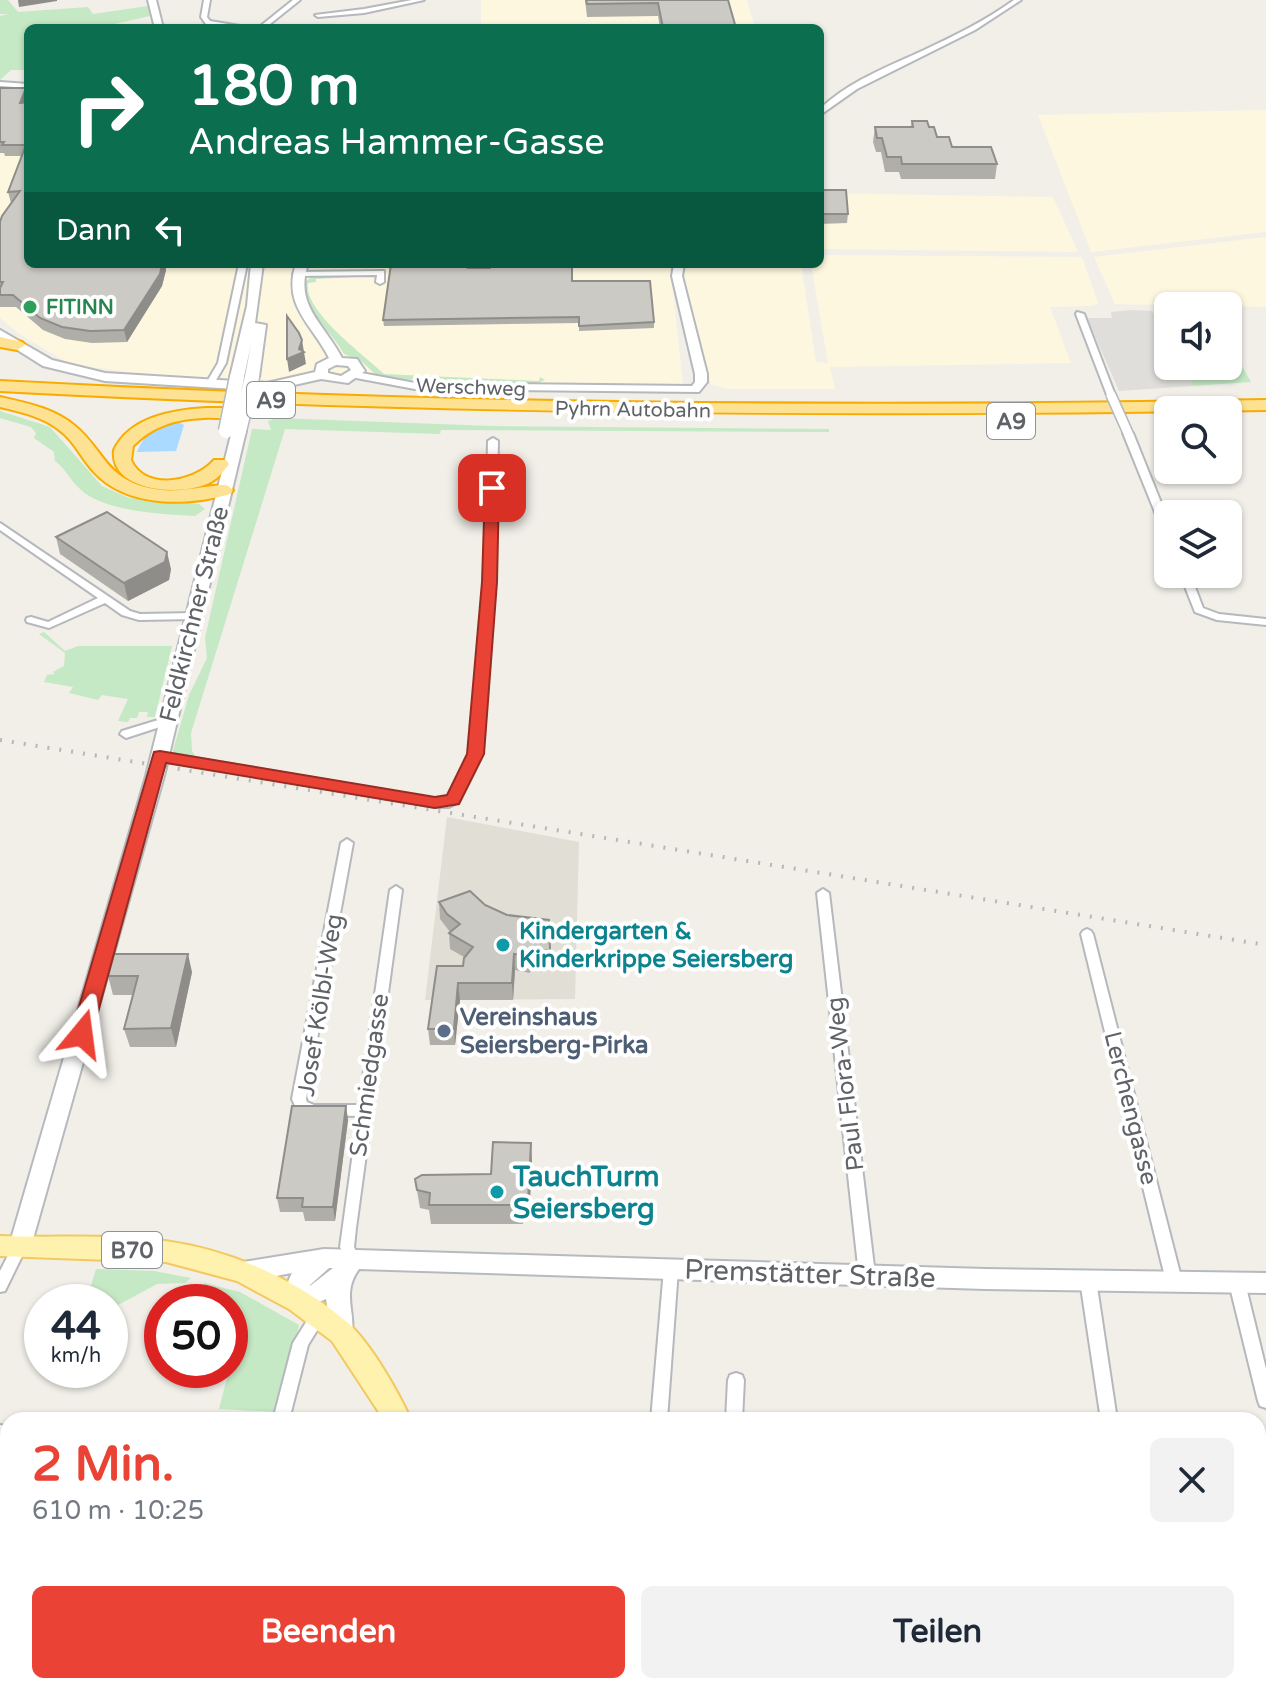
<!DOCTYPE html>
<html lang="de">
<meta charset="utf-8">
<style>
:root{--surface:#fff;--page:#f2f2f3;--text:#1f2937;--muted:#747a83;--accent:#ea4335}
body{margin:0;font-family:"Varela Round",sans-serif;background:var(--page);color:var(--text);height:100vh;display:flex;flex-direction:column;font-size:30px;white-space:nowrap}
*{box-sizing:border-box;margin:0}
p{font-size:26px;color:var(--muted)}
.icon{flex:none;width:44px;height:44px;fill:none;stroke:currentColor;stroke-width:2;stroke-linecap:round;stroke-linejoin:round}
.map{position:relative;flex:1;overflow:hidden}
.details{position:absolute;left:0px;top:1412px;width:1266px;height:282px;display:flex;flex-direction:column;background:var(--surface);border-radius:24px 24px 0 0;box-shadow:0 2px 6px #0004}
.details>*{flex:none}
.top-card{position:absolute;left:24px;top:24px;width:800px;height:244px;border-radius:12px;box-shadow:0 2px 6px #0004;background:#0b6e4f;color:#fff;overflow:hidden}
.controls{position:absolute;left:1154px;top:292px;display:grid;gap:16px}
.controls a{display:grid;place-items:center;width:88px;height:88px;border-radius:12px;background:var(--surface);box-shadow:0 2px 6px #0004;font-size:40px}
.speed{position:absolute;left:24px;top:1284px;display:flex;gap:16px;font-size:40px;font-weight:700;text-align:center}
.speed>*{display:grid;place-content:center;width:104px;height:104px;border-radius:50%;background:var(--surface);box-shadow:0 2px 6px #0004;line-height:1}
.speed small{font-size:20px;font-weight:400}
.speed .limit{border:12px solid #d22;background:#fff;color:#111}
.pin{position:absolute;display:grid;place-items:center;width:68px;height:68px;color:#fff;margin:-34px;border-radius:16px;box-shadow:0 4px 12px #0006}
.me{position:absolute;width:88px;margin:-44px;rotate:16deg;stroke-linejoin:round;filter:drop-shadow(0 0 6px #0008)}
.turn{display:flex;align-items:center;gap:28px;height:168px;padding:0 32px;font-size:36px}
.turn .icon{width:104px;height:104px;stroke-width:2.5}
.turn b{display:block;font-size:56px;line-height:68px}
.then{display:flex;align-items:center;height:76px;padding:0 32px;background:#0003;gap:16px;font-size:30px}
.round{display:grid;place-items:center;flex:none;width:84px;height:84px;border-radius:12px;background:var(--page)}
.overview{display:flex;align-items:center;justify-content:space-between;height:136px;padding:0 32px}
h1{font-size:48px;font-weight:800;line-height:60px;color:var(--accent)}
.action{display:flex;gap:16px;margin-top:auto;padding:16px 32px}
.action a{flex:1;height:92px;border-radius:12px;background:var(--accent);color:#fff;font-size:32px;font-weight:800;line-height:92px;text-align:center}
.action a+a{background:var(--page);color:var(--text)}
.map>svg:first-child{display:block}
.commercial{fill:#fef7e0}
.industrial{fill:#e0deda}
.education{fill:#e1ded6}
.green{fill:#c5e8c5}
.water{fill:#aadaff}
.lines{fill:none;stroke-linecap:round;stroke-linejoin:round}
.minor-casing{stroke:#b5b8bc;stroke-width:4}
.tertiary-casing{stroke:#b5b8bc;stroke-width:4}
.secondary-casing{stroke:#b6babf;stroke-width:4}
.primary-casing{stroke:#f2c960;stroke-width:4}
.motorway-casing{stroke:#f9ab00;stroke-width:4}
.minor{fill:#fff;fill-rule:evenodd}
.tertiary{fill:#fff;fill-rule:evenodd}
.secondary{fill:#fff;fill-rule:evenodd}
.primary{fill:#fff2af;fill-rule:evenodd}
.motorway{fill:#fde293;fill-rule:evenodd}
.rail{stroke:#b6b7b8;stroke-width:4;stroke-dasharray:2 10;stroke-linecap:butt}
.minor-bridge-casing{stroke:#b5b8bc;stroke-width:12;stroke-linecap:butt}
.secondary-bridge-casing{stroke:#b6babf;stroke-width:17;stroke-linecap:butt}
.minor-bridge{stroke:#fff;stroke-width:9}
.secondary-bridge{stroke:#fff;stroke-width:14}
.wall{fill:#afaea9}
.shaded-wall{fill:#8f8d8a}
.building{fill:#cccac5;stroke:#8f8d8a;stroke-width:2}
.route{fill:#ea4335;stroke:#982c22;stroke-width:2}
.leisure-dot{fill:#2e9e5b;stroke:#fff;stroke-width:3}
.culture-dot{fill:#0f9aa8;stroke:#fff;stroke-width:3}
.service-dot{fill:#5c6f8a;stroke:#fff;stroke-width:3}
.labels{text-anchor:middle;stroke-width:8;stroke-linejoin:round;paint-order:stroke}
.far-leisure-label{font-size:20px;font-weight:bold;fill:#27864d;stroke:#fff;text-anchor:start}
.far-street-label{font-size:20px;fill:#5f6368;stroke:#fff}
.shield{fill:#fff;stroke:#8f9295;stroke-width:2}
.shield-label{font-size:22px;font-weight:bold;fill:#5f6368}
.street-label{font-size:24px;fill:#5f6368;stroke:#fff}
.culture-label{font-size:24px;font-weight:bold;fill:#0d838f;stroke:#fff;text-anchor:start}
.service-label{font-size:24px;font-weight:bold;fill:#4e5e75;stroke:#fff;text-anchor:start}
.near-culture-label{font-size:28px;font-weight:bold;fill:#0d838f;stroke:#fff;text-anchor:start}
.near-street-label{font-size:28px;fill:#5f6368;stroke:#fff}
</style>
<div class="map">
<svg width="1266" height="1693" viewBox="0 0 1266 1693">
<rect width="100%" height="100%" fill="#f1efe8"/>
<path class="commercial" d="M481 0H747L755 28H481Z
M0 92 28 93V264H670L683 385 171 378 70 364 21 335 0 318Z
M1266 110V232L1091 252 1038 115Z
M820 193 1053 197 1078 252 820 249Z
M1266 237V307L1115 304 1094 257Z
M820 255 1082 257 1098 303 1092 306 1050 307 1071 363 830 367 835 389H726L711 384 683 276 685 264H801L816 362 828 363 811 264H820Z"/>
<path class="industrial" d="M1131 310 1152 311 1168 340V366H1182L1193 386 1119 391 1087 318H1112L1111 312Z"/>
<path class="education" d="M447 817 579 842 575 999 425 1000Z"/>
<path class="green" d="M0 0H8L18 12 88 7 93 14 148 6 150 16 97 28H28V70H11L0 80V16L8 14H0Z
M374 276 316 279V282L308 283C303 311 364 355 384 374L539 381 540 377 545 380 535 384 391 379 375 374 361 361 344 354C330 329 304 313 304 282L312 277Z
M1228 341 1251 382 1193 386 1182 366H1228Z
M0 411 50 427 102 486 129 498 199 504 205 509 195 516C163 514 104 512 80 489 70 480 66 469 55 461L54 452 34 438 36 433 31 427 0 418Z
M276 418 492 426 829 429V432L441 430 440 434 285 429 191 733 192 751 196 757 186 758 172 754 189 695 207 658 205 638 252 429 271 430 268 421Z
M44 632 65 651 78 646H172L155 717H147L148 712H139L137 718H130L128 722 118 721 128 699 102 695 98 700 69 693 73 687 44 682 47 675 55 674 53 672 64 666 65 653 39 634Z
M96 1269 154 1271 191 1278 185 1283 157 1284 118 1305 110 1306V1302H86Z
M204 1283 240 1292 299 1325 278 1412 219 1409 235 1346 230 1343V1302H220L205 1289Z"/>
<path class="water" d="M174 420 184 425 176 451 137 452C144 433 157 427 174 420Z"/>
<g class="lines">
<defs>
<path id="minor" d="M204 0H210L207 17 210 21 252 28 206 24 201 17Z
M293 0H300L265 28H258Z
M412 0H424L364 13 318 17 315 15 364 9Z
M1014 0H1021L975 30 857 89 820 115V109C848 82 887 67 922 51 954 36 985 21 1014 0Z
M0 82 28 84V88L0 86Z
M239 264H247L226 363 212 387H206L205 385 218 363Z
M384 271V282L380 284 376 282 377 275 297 276 293 274 297 272Z
M1077 312 1084 314 1115 395 1114 397 1111 398 1107 395 1076 314Z
M1128 430 1133 433 1168 520V535L1163 532 1123 433Z
M493 438 498 441 495 582 481 754 457 803 449 807H435L156 759 154 756 156 753 160 752 435 799 448 798 469 754 485 582 488 441Z
M0 523 130 611 140 614 195 613 200 616 195 619 139 620 122 615 105 603 49 628 27 622 26 620 27 618 31 617 48 622 98 598 0 530Z
M1180 574H1190L1203 608 1219 614 1266 619V625L1217 620 1195 612Z
M168 717 172 719 174 721 172 723 126 738 120 734 122 731Z
M347 839 353 843 306 1099 307 1102 314 1105H359L390 890 396 886 402 890 356 1228 354 1247 360 1260 358 1264 353 1266 348 1264 340 1247 358 1116 313 1115 297 1110 292 1099 341 843Z
M823 889 829 893 875 1275 872 1280 867 1281 862 1280 859 1275 817 893Z
M1087 929 1091 931 1093 934 1182 1281 1179 1286 1174 1287 1169 1286 1166 1281 1081 934 1083 931Z
M20 1240 25 1242 27 1246 5 1291 0 1292V1271L15 1242Z
M671 1263 676 1264 678 1269 667 1420H651L664 1269 666 1264Z
M1088 1274 1093 1275 1096 1280 1117 1420H1101L1080 1280 1083 1275Z
M1237 1277 1242 1278 1245 1283 1266 1369V1408L1260 1406 1258 1401 1229 1283 1232 1278Z
M318 1309 323 1311 326 1316 308 1345 289 1420H273L293 1343 313 1311Z
M736 1373 742 1375 744 1380 742 1420H726L728 1380 730 1375Z
M0 1425 8 1426V1440L0 1439Z
M629 1686H647V1693H629Z
M717 1686H735V1693H717Z
M1139 1686H1157L1159 1693H1141Z"/>
<path id="tertiary" d="M148 0H156L163 28H155Z
M674 264H684L682 276 707 374V382L699 392 415 389 356 378 350 375 356 372 415 383 692 386 695 382V374L672 276Z"/>
<path id="secondary" d="M251 264H263L255 323 266 325 259 377 252 381 245 377 251 344 244 377 237 381 230 377 247 306Z
M296 264H308C294 306 324 323 342 358L357 359 365 371 348 383 321 379 267 391 105 381 43 366 0 339V330L52 360 105 373 267 383 315 372 317 364 329 358C312 324 282 306 296 264ZM336 365 348 366 351 370 341 376 328 373V369Z
M239 427 246 431 164 776 31 1246 28 1253 20 1255 12 1253 9 1246 146 776 232 431Z
M324 1249 985 1269 1266 1273V1293L985 1289 359 1269C339 1296 360 1318 349 1340L341 1343 333 1340 326 1299 298 1311 290 1308C285 1297 286 1283 292 1273L243 1282 235 1279 232 1272 235 1265 243 1262ZM329 1268H333L310 1286V1285Z"/>
<path id="primary" d="M0 1236C54 1238 112 1234 165 1241 231 1250 298 1280 348 1323 371 1344 398 1391 411 1420H384L332 1341 289 1309 237 1281 166 1262 0 1256Z
M540 1686H571L574 1693H543Z"/>
<path id="motorway" d="M0 337 22 342 25 345 17 350 0 347Z
M0 381C422 404 844 408 1266 400V410C848 417 422 414 0 391Z
M0 397C26 403 54 408 75 426 104 450 105 478 149 488 175 494 197 487 222 485 229 485 228 486 233 490L230 494C187 506 127 508 94 472 81 458 74 440 58 429 41 416 20 412 0 407Z
M206 408H233L241 413C232 421 216 417 204 418 176 419 153 426 133 446L131 460C145 492 195 482 214 460H226L229 464C224 471 218 478 211 482 185 497 109 493 114 450 130 417 172 410 206 408Z"/>
</defs>
<use href="#minor" class="minor-casing"/>
<use href="#tertiary" class="tertiary-casing"/>
<use href="#secondary" class="secondary-casing"/>
<use href="#primary" class="primary-casing"/>
<use href="#motorway" class="motorway-casing"/>
<use href="#minor" class="minor"/>
<use href="#tertiary" class="tertiary"/>
<use href="#secondary" class="secondary"/>
<use href="#primary" class="primary"/>
<use href="#motorway" class="motorway"/>
<path class="rail" d="M0 740 1266 945"/>
<defs>
<path id="minor-bridge" d="M1111 395 1128 433"/>
<path id="secondary-bridge" d="M226 431 237 377
M239 431 252 377"/>
</defs>
<use href="#minor-bridge" class="minor-bridge-casing"/>
<use href="#secondary-bridge" class="secondary-bridge-casing"/>
<use href="#minor-bridge" class="minor-bridge"/>
<use href="#secondary-bridge" class="secondary-bridge"/>
</g>
<path class="wall" d="M585 0H728L736 28H660L658 16 587 17Z
M0 88H26L28 95V264H165L166 270 162 286 127 342 92 343 65 339 43 330 16 307H0V222L11 203 8 192 22 156H5L4 153H0Z
M912 121 929 127 937 137 952 147 997 164 995 179H901L899 172H885L881 152H876L873 142 875 127H911Z
M820 190 848 214 847 223 820 224Z
M491 264H550L549 267 572 281 654 322V328L579 331V323L384 326 383 320 469 268H490Z
M56 537 171 569 169 580 128 601 60 554Z
M439 902 485 905 507 915 549 920 551 967 531 968 530 973 515 970 513 1000H460L455 1045H430L428 1029 463 966 464 957 450 949 449 933 450 932 440 919Z
M192 972 176 1047H130L124 1029 133 995H113L108 976Z
M346 1106 348 1120 335 1221H305L303 1212H280L277 1198Z
M532 1161 529 1219H523V1224H431L429 1210 420 1208 415 1179 491 1174Z"/>
<path class="shaded-wall" d="M18 0H57V1L19 7Z
M26 88 28 101 22 114 20 103Z
M162 264H165L166 270 162 286 127 342 124 330Z
M302 340 306 364 289 372 287 359 299 349Z
M167 552 171 569 169 580 128 601 124 583Z
M188 954 192 972 176 1047 171 1028Z
M514 954 515 970 513 1000 512 983Z
M458 983 460 1000 455 1045 454 1029Z
M346 1106 348 1120 335 1221 333 1207Z
M531 1143 532 1161 529 1219 528 1201Z"/>
<path class="building" d="M586 0H728L736 28H663L658 3 587 4Z
M0 88H26L20 103 28 102V264H162L160 274 124 330 90 331 62 327 40 318 13 295H0V288L3 282H0V222L2 216 20 191 8 192 26 145H2L4 142H0Z
M912 121H927L929 127H934L937 137H949L952 147H991L997 164H902L901 157H887L882 138H877L875 127H913Z
M820 190H846L848 214H820Z
M391 264H469L468 268H490L491 264H549V267L572 266V281H650L654 322 579 326V317L383 320Z
M287 316 299 333 302 340 299 349 304 352 287 359Z
M107 512 167 552 165 562 124 583 56 537Z
M470 891 485 905 507 915 549 920 550 950 530 952 529 956 514 954 512 983H458L454 1029H428L437 966H463L464 958 473 947 449 933 460 924 447 914 439 902Z
M114 954H188L171 1028 124 1029 138 976H108Z
M292 1106H346L333 1207H302L303 1198H277Z
M493 1142 531 1143 528 1201H522V1205H429L430 1193 417 1190 415 1179 422 1175 491 1174Z"/>
<path class="route" d="M492 483 499 488 497 582 484 754 459 804 435 808 166 763 92 1034 89 1040H74L71 1034 154 752 160 751 435 797 447 795 467 754 482 582 485 488Z"/>
<circle class="leisure-dot" cx="30" cy="307" r="8"/>
<g class="culture-dot">
<circle cx="503" cy="945" r="8"/>
<circle cx="497" cy="1192" r="8"/>
</g>
<circle class="service-dot" cx="444" cy="1031" r="8"/>
<g class="labels">
<g class="far-leisure-label">
<text x="46" y="314">FITINN</text>
</g>
<g class="far-street-label">
<text transform="translate(471 387) rotate(2)" y="7">Werschweg</text>
<text transform="translate(633 409) rotate(1)" y="7">Pyhrn Autobahn</text>
</g>
<g class="shield">
<rect x="247" y="382" width="48" height="36" rx="6"/>
<rect x="987" y="403" width="48" height="36" rx="6"/>
<rect x="102" y="1232" width="60" height="36" rx="6"/>
</g>
<g class="shield-label">
<text x="271" y="408">A9</text>
<text x="1011" y="429">A9</text>
<text x="132" y="1258">B70</text>
</g>
<g class="street-label">
<text transform="translate(194 614) rotate(-76)" y="8">Feldkirchner Straße</text>
<text transform="translate(320 1005) rotate(-81)" y="8">Josef Kölbl-Weg</text>
<text transform="translate(369 1075) rotate(-82)" y="8">Schmiedgasse</text>
<text transform="translate(845 1084) rotate(-97)" y="8">Paul Flora-Weg</text>
<text transform="translate(1131 1108) rotate(76)" y="8">Lerchengasse</text>
</g>
<g class="culture-label">
<text x="519" y="939">Kindergarten &amp;<tspan x="519" dy="28">Kinderkrippe Seiersberg</tspan></text>
</g>
<g class="service-label">
<text x="460" y="1025">Vereinshaus<tspan x="460" dy="28">Seiersberg-Pirka</tspan></text>
</g>
<g class="near-culture-label">
<text x="513" y="1186">TauchTurm<tspan x="513" dy="32">Seiersberg</tspan></text>
</g>
<g class="near-street-label">
<text transform="translate(810 1273) rotate(2)" y="10">Premstätter Straße</text>
</g>
</g>
</svg>
<div class="controls">
<a><svg class="icon" aria-label="sound" viewBox="0 0 24 24"><path d="M4 9h4l5-4v14l-5-4H4zM17 9q2 3 0 6"/></svg></a>
<a><svg class="icon" aria-label="search" viewBox="0 0 24 24"><circle cx="10" cy="10" r="6"/><path d="M15 15l6 6"/></svg></a>
<a><svg class="icon" aria-label="layers" viewBox="0 0 24 24"><path d="M12 4l9 5-9 5-9-5zM3 14l9 5 9-5"/></svg></a>
</div>
<div class="speed"><div>44<small>km/h</small></div><div class="limit">50</div></div>
<div class="pin" style="left:492px;top:488px;background:#d93025"><svg class="icon" aria-label="arrive" viewBox="0 0 24 24"><path d="M6 21V4h12l-3 4 3 4H6"/></svg></div>
<svg class="me" style="left:82px;top:1034px" viewBox="-20 -20 40 40"><path d="M0-17L14 15 0 8-14 15z" fill="#ea4335" stroke="#fff" stroke-width="4"/></svg>
<div class="top-card">
<div class="turn"><svg class="icon" aria-label="right" viewBox="0 0 24 24"><path d="M7 20v-9h11M14 6l5 5-5 5"/></svg><div><b>180 m</b>Andreas Hammer-Gasse</div></div>
<div class="then">Dann<svg class="icon" aria-label="left" viewBox="0 0 24 24"><path d="M17 20v-9H6M10 6l-5 5 5 5"/></svg></div>
</div>
<section class="details">
<div class="overview"><div><h1>2 Min.</h1><p>610 m · 10:25</p></div><a class="round"><svg class="icon" aria-label="close" viewBox="0 0 24 24"><path d="M6 6l12 12M18 6L6 18"/></svg></a></div>
<div class="action"><a>Beenden</a><a>Teilen</a></div>
</section>
</div>
